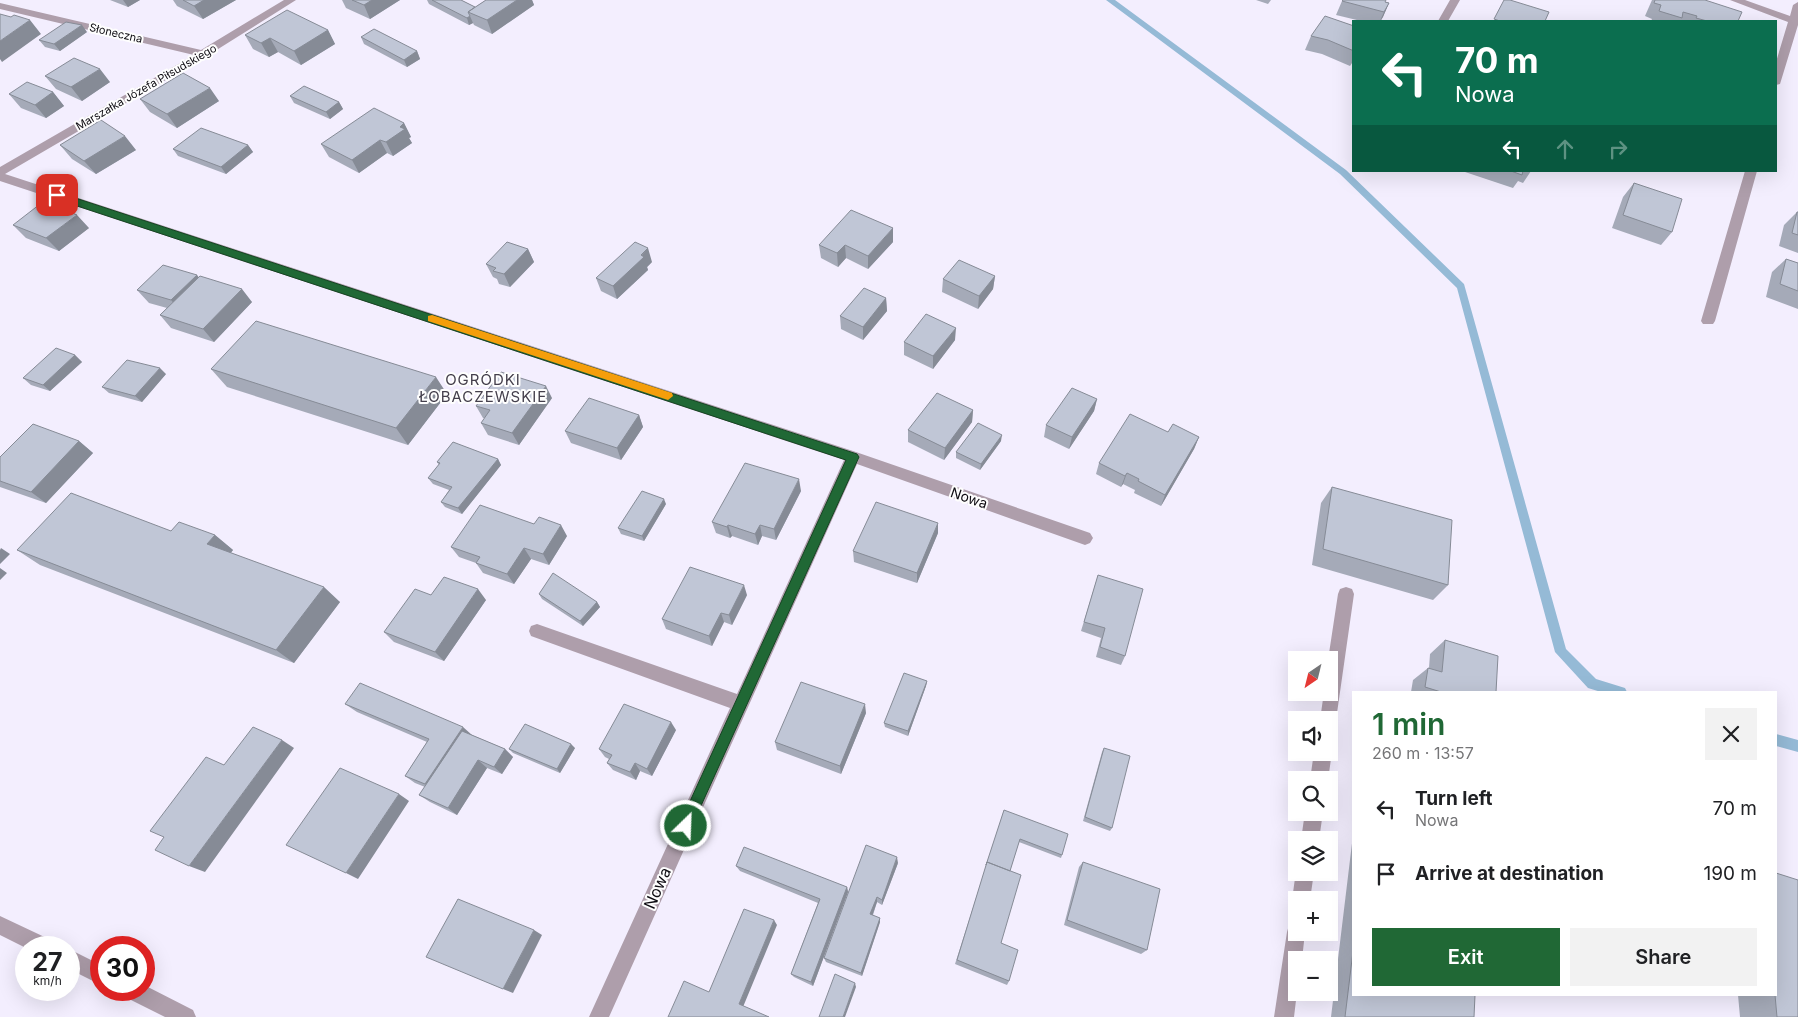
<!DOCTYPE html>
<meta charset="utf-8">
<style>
:root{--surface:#fff;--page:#f2f2f2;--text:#202124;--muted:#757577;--accent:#206835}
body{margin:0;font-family:Inter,sans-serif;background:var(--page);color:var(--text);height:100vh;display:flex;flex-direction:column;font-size:19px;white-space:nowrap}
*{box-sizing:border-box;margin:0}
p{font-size:16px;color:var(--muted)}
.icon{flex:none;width:28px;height:28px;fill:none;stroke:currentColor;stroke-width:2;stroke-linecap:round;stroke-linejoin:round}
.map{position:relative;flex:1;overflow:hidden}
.side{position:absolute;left:1352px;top:691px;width:425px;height:305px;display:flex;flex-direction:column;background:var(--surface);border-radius:0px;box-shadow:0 5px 20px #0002}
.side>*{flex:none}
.banner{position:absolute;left:1352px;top:20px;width:425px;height:152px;border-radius:0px;box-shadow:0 5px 20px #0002;background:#0b6e4f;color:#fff;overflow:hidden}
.needle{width:32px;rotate:215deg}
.fabs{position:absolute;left:1288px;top:651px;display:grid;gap:10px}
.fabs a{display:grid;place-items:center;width:50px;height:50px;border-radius:0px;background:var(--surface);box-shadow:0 5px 20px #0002;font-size:25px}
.speed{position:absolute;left:15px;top:936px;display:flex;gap:10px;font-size:25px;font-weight:700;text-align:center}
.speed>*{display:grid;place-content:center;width:65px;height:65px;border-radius:50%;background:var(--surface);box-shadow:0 5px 20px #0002;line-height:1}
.speed small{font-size:12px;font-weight:400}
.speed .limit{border:8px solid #d22;background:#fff;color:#111}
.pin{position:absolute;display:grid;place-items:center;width:42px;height:42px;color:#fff;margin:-21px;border-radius:10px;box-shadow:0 2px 8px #0006}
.me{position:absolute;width:55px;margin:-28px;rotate:24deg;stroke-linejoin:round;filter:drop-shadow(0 0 4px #0008)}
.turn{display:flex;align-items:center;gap:18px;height:105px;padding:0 20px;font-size:22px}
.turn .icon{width:65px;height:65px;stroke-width:2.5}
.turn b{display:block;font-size:35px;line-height:42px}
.lanes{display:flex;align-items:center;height:48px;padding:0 20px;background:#0003;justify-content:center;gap:25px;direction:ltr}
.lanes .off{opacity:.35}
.round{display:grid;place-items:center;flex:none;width:52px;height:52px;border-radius:0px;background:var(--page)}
.summary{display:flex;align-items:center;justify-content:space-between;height:85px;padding:0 20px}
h1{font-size:30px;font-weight:600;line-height:38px;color:var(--accent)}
.cta{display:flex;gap:10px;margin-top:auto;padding:10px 20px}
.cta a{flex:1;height:58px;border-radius:0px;background:var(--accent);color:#fff;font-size:20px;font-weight:600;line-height:58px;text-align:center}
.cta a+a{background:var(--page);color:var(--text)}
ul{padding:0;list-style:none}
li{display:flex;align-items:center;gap:15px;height:65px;padding:0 20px}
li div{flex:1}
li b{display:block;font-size:19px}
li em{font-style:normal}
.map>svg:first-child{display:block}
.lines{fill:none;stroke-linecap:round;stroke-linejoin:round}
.stream{fill:#95bad6;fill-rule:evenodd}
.minor{fill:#ae9eab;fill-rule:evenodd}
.wall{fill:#a5aab8}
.shaded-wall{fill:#868b96}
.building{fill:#c0c6d6;stroke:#868b96}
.route{fill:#206835;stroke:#154422}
.slow{fill:#f59e0b}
.labels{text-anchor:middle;stroke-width:4;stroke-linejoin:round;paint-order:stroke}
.far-street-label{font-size:11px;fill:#0d0b11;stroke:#fefefe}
.street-label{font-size:14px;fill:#0d0b11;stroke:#fefefe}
.neighbourhood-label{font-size:15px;letter-spacing:1px;fill:#443f4c;stroke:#fefefe}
.near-street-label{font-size:16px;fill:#0d0b11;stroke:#fefefe}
</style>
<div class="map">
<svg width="1798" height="1017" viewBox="0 0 1798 1017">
<rect width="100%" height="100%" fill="#f3eefe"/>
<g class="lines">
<path class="stream" d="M1106 0H1115L1346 170 1464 284 1566 649 1596 679 1625 688 1627 692H1601L1588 688 1555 652 1457 288 1340 174Z
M1776 734 1798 740V752L1776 746Z"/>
<path class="minor" d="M284 0H296L207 56 5 174 853 451 1090 533 1093 538 1090 543 1085 545 857 464 609 1017H589L730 708 531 636 529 631 531 626 537 624 737 694 844 460 0 181V167L194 55 0 9V3L201 50Z
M1450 0H1460L1448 21H1438Z
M1730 0H1745L1790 16 1793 5 1798 2V25L1780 84 1776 85V62L1788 22Z
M1745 171H1757L1715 321 1713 324H1703L1701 321Z
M1346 587 1352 589 1354 594 1336 720 1334 726 1329 728V720H1320L1324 692H1329L1328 660 1338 594 1340 589Z
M1329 746 1332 752 1328 780H1310L1314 752H1329Z
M1305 812H1323L1319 840H1301Z
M1296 871V872H1314L1310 900H1296V907L1292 900Z
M0 916 53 941 55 948H26L0 935Z
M1296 923V932H1305L1302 960H1296L1297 992 1294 1017H1274L1287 932 1289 925Z
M69 949 101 965V985L69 969Z
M144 985 193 1010 196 1017H165L125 997 122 990H144Z"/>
</g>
<path class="wall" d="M110 0H140L128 7Z
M173 0H236L203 19 177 6Z
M342 0H400L370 19 346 8Z
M427 0H461L475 7 486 0H532L534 5 492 34 474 25 473 23 469 25 429 4Z
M1256 0H1271L1268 4Z
M1652 0H1705L1738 21H1651L1652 19 1645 16Z
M1342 1 1386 2 1389 3 1381 21H1361L1336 15Z
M1354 26V60L1350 66 1322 54 1305 50 1311 36Z
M328 30 335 44 301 65 278 52 269 57 253 49 245 35Z
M87 32 60 51 45 47 39 40Z
M361 37 417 51 420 59 407 67 364 44Z
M45 76 110 82 82 101 56 89Z
M53 92 64 106 46 118 21 108 9 94Z
M290 96 339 102 343 109 330 119 294 103Z
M140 99 219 101 177 128 150 112Z
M404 123 411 137 409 138 412 143 393 156 387 153 359 173 329 157 321 144Z
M60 145 136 150 96 174 72 159Z
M248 145 253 152 226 174 178 156 173 149Z
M1462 171H1531L1523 183 1518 181 1513 188Z
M1634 183 1672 232 1661 245 1612 228 1623 197Z
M1797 212H1798V253L1779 246 1784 225Z
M13 225 89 228 59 251 26 238Z
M893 242 868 269 846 258 838 267 821 258 819 245Z
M528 249 534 262 510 287 499 284 497 279 493 277 486 264Z
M1786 259 1798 263V309L1766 297 1772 272Z
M652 262 647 267 648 270 617 299 601 291 596 278Z
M197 275 198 277 252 302 214 342 171 328 160 315 167 308 149 303 137 290Z
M995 276 993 289 978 309 942 292 943 279Z
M886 298 887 311 863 340 841 329 840 316Z
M955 340 933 369 904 355V342Z
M75 355 82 362 50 391 31 385 23 378Z
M211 369 447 394 408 445 227 387Z
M166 374 142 402 109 393 102 387Z
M552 398 519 445 488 435 481 423 485 418H483L476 406Z
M1097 399 1094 411 1069 449 1044 437 1046 425Z
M973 410 972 422 944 460 908 442V430Z
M639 415 643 427 621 460 571 443 565 431Z
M1168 432 1199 437 1194 449 1161 506 1134 493 1135 490 1123 484 1121 487 1096 474 1099 463Z
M79 441 93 453 46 503 0 487V457Z
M1001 441 980 470 956 458V452Z
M498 459 501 465 462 514 445 507 441 502 449 490 433 484 428 478 439 465 437 462Z
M1332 487 1448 585 1433 600 1312 565 1321 503Z
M801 491 776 540 762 536 758 545 732 536 730 538 716 533 712 522Z
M666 504 644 541 621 534 618 528Z
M171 531 215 535 233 550 231 553 340 602 294 663 40 565 17 550Z
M938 533 917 583 854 562 853 551Z
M567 536 549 565 531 559 514 584 483 573 476 563 459 557 451 547Z
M1098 575 1125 656 1121 665 1096 657 1101 638 1081 631Z
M539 594 597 602 600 607 583 626 542 599Z
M431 595 486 600 444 661 394 642 384 632Z
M747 595 732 625 724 622 712 646 666 629 662 619Z
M1445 640 1496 692H1411L1413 680 1428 668H1429L1430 654Z
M927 681 926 686 908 736 885 727 884 723Z
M345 704 472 735 505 749 513 757 502 774 487 768 457 815 430 802 419 795 425 787 415 783 405 776 427 742 357 712Z
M866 713 841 774 777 750 775 742Z
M676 730 652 776 640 771 636 780 613 770 607 763 609 759 605 757 599 749Z
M575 748 560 773 513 753 509 749Z
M1104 748 1112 828 1110 831 1083 821 1102 752Z
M1004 810 1062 855 1061 858 1019 842 1010 871 1001 943 1009 981 1007 985 955 964Z
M1354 834V995L1474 1017H1331L1353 835Z
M1083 862 1147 950 1141 954 1064 925 1079 867Z
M898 863 882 905 877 902 873 915 880 922 862 976 826 962 824 958Z
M736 866 847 887 848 892 813 986 794 977 791 974 818 903 740 871Z
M1738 995H1776L1798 1017H1740Z"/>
<path class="shaded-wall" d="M123 0H140L128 7Z
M204 0H236L203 19 194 6Z
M372 0H400L370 19 364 5Z
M517 0H532L534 5 492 34 487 20Z
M1389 3 1383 17 1380 21 1384 12Z
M470 16 473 23 469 25 467 18Z
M30 20 41 34 2 62 0 59V41Z
M82 25 87 32 60 51 54 44Z
M328 30 335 44 301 65 294 51Z
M270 38 278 52 269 57 261 43Z
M417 51 420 59 407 67 404 60Z
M100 69 110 82 82 101 71 87Z
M210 88 219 101 177 128 167 114Z
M53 92 64 106 46 118 35 105Z
M339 102 343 109 330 119 326 112Z
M404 123 411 137 409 138 412 143 393 156 386 142Z
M125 136 136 150 96 174 84 161Z
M380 140 387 153 359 173 352 160Z
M248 145 253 152 226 174 221 167Z
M77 215 89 228 59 251 46 238Z
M893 228V242L868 269V256Z
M845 245 846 258 838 267 837 253Z
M648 248 652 262 647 267 648 270 617 299 613 286Z
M528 249 534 262 510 287 504 274Z
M197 275 207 288 182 313 171 300Z
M995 276 993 289 978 309 979 296Z
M242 289 252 302 214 342 203 329Z
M886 298 887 311 863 340V327Z
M956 328 955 340 933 369V356Z
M75 355 82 362 50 391 43 385Z
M160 368 166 374 142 402 135 396Z
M436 377 447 394 408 445 396 428Z
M546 386 552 398 519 445 512 433Z
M1097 399 1094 411 1069 449 1072 437Z
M973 410 972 422 944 460 945 448Z
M639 415 643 427 621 460 617 448Z
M1002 435 1001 441 980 470 981 464Z
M1199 437 1194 449 1161 506 1165 495Z
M79 441 93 453 46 503 31 492Z
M498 459 501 465 462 514 458 508Z
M1127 473 1123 484 1121 487 1125 476Z
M799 479 801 491 776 540 774 529Z
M664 499 666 504 644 541 642 536Z
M938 523V533L917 583V573Z
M561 525 567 536 549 565 543 554Z
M728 525 732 536 730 538 727 527Z
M760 525 762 536 758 545 755 534Z
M215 535 233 550 225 559 207 544Z
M1 548 10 554 0 564V550Z
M524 548 531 559 514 584 507 574Z
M0 568 7 573 0 580Z
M744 585 747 595 732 625 729 615Z
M324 587 340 602 294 663 276 650Z
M478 589 486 600 444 661 435 652Z
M597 602 600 607 583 626 580 621Z
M721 613 724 622 712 646 709 636Z
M927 681 926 686 908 736V731Z
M865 704 866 713 841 774 840 766Z
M671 722 676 730 652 776 647 769Z
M463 727 472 735 435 791 425 784Z
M282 740 294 748 205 872 189 866Z
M571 744 575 748 560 773 557 769Z
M505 749 513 757 502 774 494 767Z
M478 760 487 768 457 815 448 808Z
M635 763 640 771 636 780 630 772Z
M399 794 409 801 358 879 346 873Z
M897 857 898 863 882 905V900Z
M847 887 848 892 813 986 811 982Z
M877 897V902L871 919 870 914Z
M880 918V922L862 976 861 973Z
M774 920 777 925 743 1007 739 1004Z
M534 930 542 935 513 993 503 989Z
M855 983 856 987 845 1017H843Z"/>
<path class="building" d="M183 0H204L194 6Z
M352 0H372L364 5Z
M432 0H461L475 7 468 12 470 16 467 18Z
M486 0H517L487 20 468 12Z
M1343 0H1386L1385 2 1389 3 1384 12 1342 1Z
M1504 0H1510L1549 12 1545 21H1500L1494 19Z
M1655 0H1705L1742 12 1738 21H1707L1696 18 1697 16 1683 12 1682 18 1659 11 1661 5 1654 3Z
M287 10 328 30 294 51 270 38 261 43 245 35Z
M0 14 11 17 14 15 30 20 0 41Z
M1325 16 1354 26V51L1328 40 1311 36Z
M66 22 82 25 54 44 39 40Z
M374 29 417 51 404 60 361 37Z
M74 58 100 69 71 87 45 76Z
M183 73 210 88 167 114 140 99Z
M27 82 53 92 35 105 9 94Z
M304 86 339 102 326 112 290 96Z
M374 108 404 123 400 127 405 129 386 142 380 140 352 160 321 144Z
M101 120 125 136 84 161 60 145Z
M201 128 248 145 221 167 173 149Z
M1511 171H1523L1522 175Z
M1634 183 1682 199 1672 232 1623 215Z
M44 201 77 215 46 238 13 225Z
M851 210 893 228 868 256 845 245 837 253 819 245Z
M1797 212H1798V235L1792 233Z
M507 242 528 249 504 274 493 271 496 268 486 264Z
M635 242 648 248 641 255 644 257 613 286 596 278Z
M1786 259 1798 263V291L1780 284Z
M959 260 995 276 979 296 943 279Z
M163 265 197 275 171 300 137 290Z
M200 276 242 289 203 329 160 315Z
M864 288 886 298 863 327 840 316Z
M926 314 956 328 933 356 904 342Z
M256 321 436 377 396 428 211 369Z
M56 348 75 355 43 385 23 378Z
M127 360 160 368 135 396 102 387Z
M501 372 546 386 512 433 481 423 490 410 476 406Z
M1072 388 1097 399 1072 437 1046 425Z
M937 393 973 410 945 448 908 430Z
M589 398 639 415 617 448 565 431Z
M1130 414 1168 432 1173 424 1199 437 1165 495 1138 481 1139 479 1127 473 1125 476 1099 463Z
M978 423 1002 435 981 464 956 452Z
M33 424 79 441 31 492 0 481V457Z
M453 442 498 459 458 508 441 502 452 487 428 478 440 463 437 462Z
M745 463 799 479 774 529 760 525 755 534 728 525 727 527 712 522Z
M1332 487 1452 520 1448 585 1323 549Z
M642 491 664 499 642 536 618 528Z
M71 493 171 531 179 522 215 535 207 544 324 587 276 650 17 550Z
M876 502 938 523 917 573 853 551Z
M480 505 534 524 539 517 561 525 543 554 524 548 507 574 476 563 480 557 451 547Z
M690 567 744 585 729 615 721 613 709 636 662 619Z
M553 573 597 602 580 621 539 594Z
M1098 575 1143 589 1125 656 1100 647 1105 628 1084 622Z
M444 577 478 589 435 652 384 632 415 589 431 595Z
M1445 640 1498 656 1496 692H1441L1425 687 1428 668 1442 672Z
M904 673 927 681 908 731 884 723Z
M801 682 865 704 840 766 775 742Z
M360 683 463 727 425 784 405 776 429 739 345 704Z
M624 704 671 722 647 769 635 763 630 772 607 763 612 755 599 749Z
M525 724 571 744 557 769 509 749Z
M253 727 282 740 189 866 155 850 164 837 150 831 206 757 224 765Z
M462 731 505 749 494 767 478 760 448 808 419 795Z
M1104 748 1130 756 1112 828 1085 817Z
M340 768 399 794 346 873 286 845Z
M1004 810 1068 834 1062 855 1020 839 1010 871 987 862 986 865Z
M866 845 897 857 882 900 877 897 870 914 880 918 861 973 824 958Z
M744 847 847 887 811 982 791 974 820 899 736 866Z
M987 862 1021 875 1001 943 1018 950 1009 981 957 960Z
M1083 862 1160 889 1147 950 1067 920Z
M1776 873 1798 880V1017H1777L1775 995H1776Z
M458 899 534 930 503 989 426 957Z
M744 909 774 920 739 1004 769 1017H668L684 981 709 992Z
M1354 943V995H1475L1474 1017H1345Z
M835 974 855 983 843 1017H819Z"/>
<path class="route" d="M57 192 857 454 859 457 690 830 686 832 681 830 679 826 681 821 846 460 53 198V193Z"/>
<path class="slow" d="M432 315 672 393 673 396 668 400 428 321V316Z"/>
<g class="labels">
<g class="far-street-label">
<text transform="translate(116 33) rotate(13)" y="4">Słoneczna</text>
<text transform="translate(146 87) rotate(-30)" y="4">Marszałka Józefa Piłsudskiego</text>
</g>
<g class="street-label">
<text transform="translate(969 498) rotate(19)" y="5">Nowa</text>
</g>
<g class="neighbourhood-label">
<text x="483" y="385">OGRÓDKI<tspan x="483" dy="17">ŁOBACZEWSKIE</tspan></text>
</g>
<g class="near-street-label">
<text transform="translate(657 888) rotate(-66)" y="6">Nowa</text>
</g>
</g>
</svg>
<div class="fabs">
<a><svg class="needle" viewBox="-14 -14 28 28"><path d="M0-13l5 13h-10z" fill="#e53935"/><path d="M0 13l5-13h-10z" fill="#757577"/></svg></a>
<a><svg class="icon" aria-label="sound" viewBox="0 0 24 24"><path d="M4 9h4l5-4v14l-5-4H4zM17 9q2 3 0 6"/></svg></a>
<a><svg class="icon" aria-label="search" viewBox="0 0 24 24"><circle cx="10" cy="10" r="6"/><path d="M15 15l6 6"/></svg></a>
<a><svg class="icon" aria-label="layers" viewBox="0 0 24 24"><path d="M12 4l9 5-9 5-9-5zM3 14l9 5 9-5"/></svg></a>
<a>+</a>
<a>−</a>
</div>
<div class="speed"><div>27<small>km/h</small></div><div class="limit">30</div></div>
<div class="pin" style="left:57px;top:195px;background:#d93025"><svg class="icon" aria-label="arrive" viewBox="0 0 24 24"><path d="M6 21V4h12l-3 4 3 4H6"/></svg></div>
<svg class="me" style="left:686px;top:826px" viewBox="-20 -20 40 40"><circle r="17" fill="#206835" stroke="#fff" stroke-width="3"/><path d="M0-11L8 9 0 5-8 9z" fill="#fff"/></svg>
<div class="banner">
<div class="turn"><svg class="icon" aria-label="left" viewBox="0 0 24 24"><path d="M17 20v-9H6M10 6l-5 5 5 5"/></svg><div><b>70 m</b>Nowa</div></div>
<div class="lanes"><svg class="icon" aria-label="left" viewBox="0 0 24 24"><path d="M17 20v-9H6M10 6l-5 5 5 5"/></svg><svg class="icon off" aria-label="ahead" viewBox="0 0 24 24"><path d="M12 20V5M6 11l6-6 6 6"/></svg><svg class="icon off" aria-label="right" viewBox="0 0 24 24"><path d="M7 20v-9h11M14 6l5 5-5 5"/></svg></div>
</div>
<section class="side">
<div class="summary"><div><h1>1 min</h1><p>260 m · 13:57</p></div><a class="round"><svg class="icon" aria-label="close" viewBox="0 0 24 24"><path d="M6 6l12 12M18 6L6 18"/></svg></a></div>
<ul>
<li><svg class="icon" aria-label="left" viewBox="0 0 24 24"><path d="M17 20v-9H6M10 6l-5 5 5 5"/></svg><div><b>Turn left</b><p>Nowa</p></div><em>70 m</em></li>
<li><svg class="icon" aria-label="arrive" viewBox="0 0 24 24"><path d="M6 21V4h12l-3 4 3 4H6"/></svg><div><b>Arrive at destination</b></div><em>190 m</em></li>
</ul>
<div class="cta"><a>Exit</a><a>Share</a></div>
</section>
</div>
